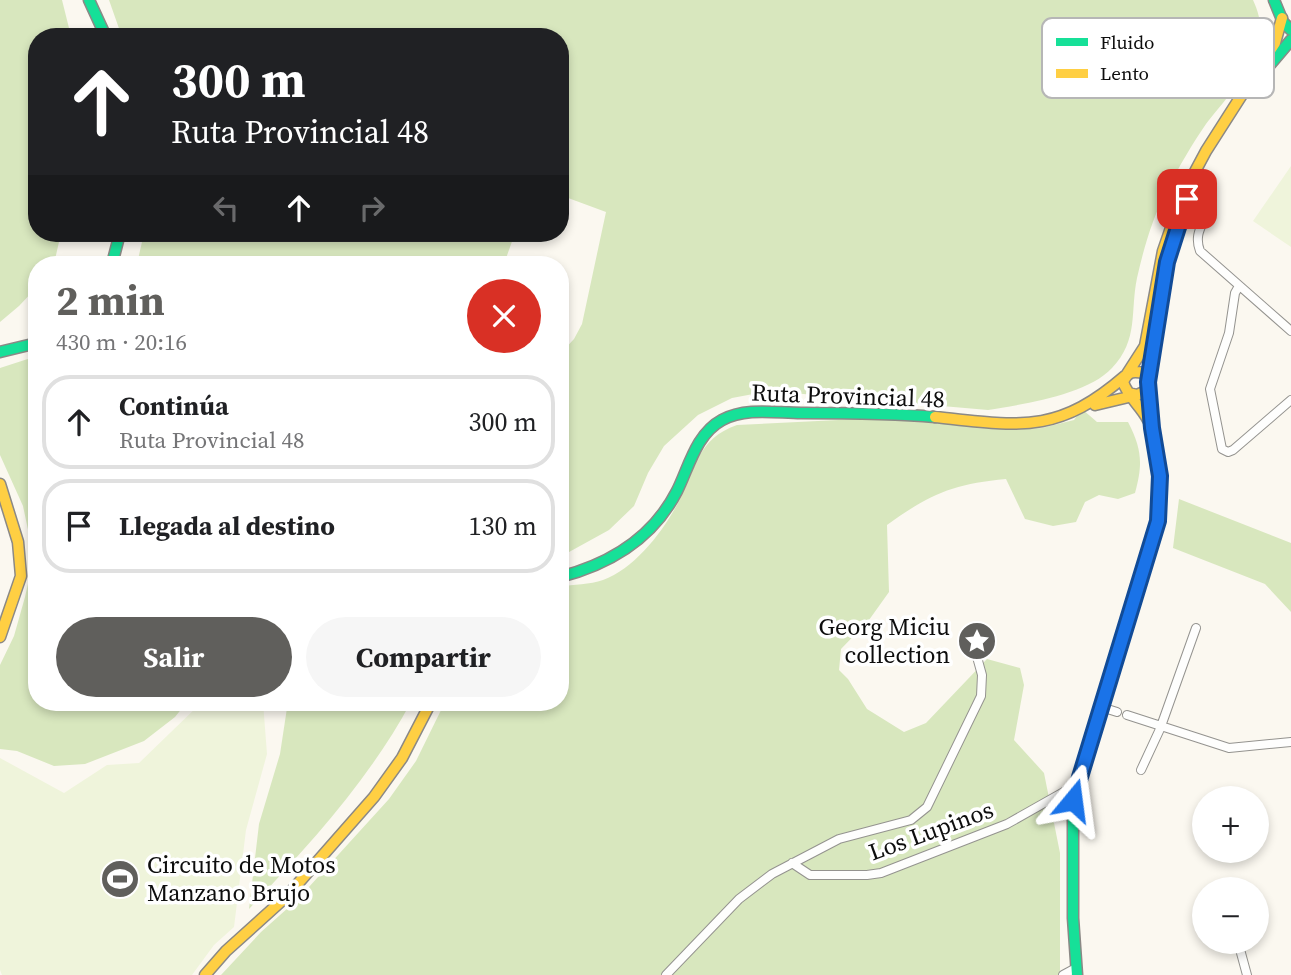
<!DOCTYPE html>
<html lang="es">
<meta charset="utf-8">
<style>
:root{--surface:#fff;--page:#f6f6f6;--text:#202124;--muted:#757577;--line:#e0e0e0;--accent:#605f5c}
body{margin:0;font-family:"Source Serif 4",serif;background:var(--page);color:var(--text);height:100vh;display:flex;flex-direction:column;font-size:26px;white-space:nowrap}
*{box-sizing:border-box;margin:0}
p{font-size:23px;color:var(--muted)}
.icon{flex:none;width:38px;height:38px;fill:none;stroke:currentColor;stroke-width:2;stroke-linecap:round;stroke-linejoin:round}
.map{position:relative;flex:1;overflow:hidden}
.side{position:absolute;left:28px;top:256px;width:541px;height:455px;display:flex;flex-direction:column;background:var(--surface);border-radius:28px;box-shadow:0 4px 10px #0003}
.side>*{flex:none}
.top-card{position:absolute;left:28px;top:28px;width:541px;height:214px;border-radius:28px;box-shadow:0 4px 10px #0003;background:#202124;color:#fff;overflow:hidden}
.controls{position:absolute;left:1192px;top:786px;display:grid;gap:14px}
.controls a{display:grid;place-items:center;width:77px;height:77px;border-radius:50%;background:var(--surface);box-shadow:0 4px 10px #0003;font-size:35px}
.pin{position:absolute;display:grid;place-items:center;width:60px;height:60px;color:#fff;margin:-30px;border-radius:14px;box-shadow:0 4px 10px #0006}
.me{position:absolute;width:77px;margin:-38px;rotate:16deg;stroke-linejoin:round;filter:drop-shadow(0 0 5px #0008)}
.turn{display:flex;align-items:center;gap:24px;height:147px;padding:0 28px;font-size:32px}
.turn .icon{width:91px;height:91px;stroke-width:2.5}
.turn b{display:block;font-size:49px;line-height:60px}
.lanes{display:flex;align-items:center;height:66px;padding:0 28px;background:#0003;justify-content:center;gap:35px;direction:ltr}
.lanes .off{opacity:.35}
.round{display:grid;place-items:center;flex:none;width:74px;height:74px;border-radius:37px;background:var(--page)}
.overview{display:flex;align-items:center;justify-content:space-between;height:119px;padding:0 28px}
h1{font-size:42px;font-weight:700;line-height:52px;color:var(--accent)}
.cta{display:flex;gap:14px;margin-top:auto;padding:14px 28px}
.cta a{flex:1;height:80px;border-radius:42px;background:var(--accent);color:#fff;font-size:28px;font-weight:700;line-height:80px;text-align:center}
.cta a+a{background:var(--page);color:var(--text)}
ul{padding:0;list-style:none}
li{display:flex;align-items:center;gap:21px;height:94px;margin:0 14px 10px;padding:0 14px;border:4px solid var(--line);border-radius:28px}
li div{flex:1}
li b{display:block;font-size:26px}
li em{font-style:normal}
.map>svg:first-child{display:block}
.forest{fill:#d8e7be}
.pitch{fill:#eff4db}
.lines{fill:none;stroke-linecap:round;stroke-linejoin:round}
.street-casing{stroke:#94938f;stroke-width:10}
.fast-casing{stroke:#8b8986;stroke-width:13}
.slow-casing{stroke:#8b8986;stroke-width:13}
.street{stroke:#fefefd;stroke-width:8}
.fast{stroke:#16e098;stroke-width:10}
.slow{stroke:#ffcf43;stroke-width:10}
.route-casing{stroke:#114b97;stroke-width:18}
.route{stroke:#1a73e8;stroke-width:12}
.labels{text-anchor:middle;stroke-width:7;stroke-linejoin:round;paint-order:stroke}
.street-label{font-size:24px;fill:#0d0d0d;stroke:#fff}
.poi-label{font-size:24px;fill:#0d0d0d;stroke:#fff;text-anchor:end}
.key{fill:#fff;stroke:#b6b6b6;stroke-width:2}
.key-label{font-size:19px;fill:#0d0d0d}
</style>
<div class="map">
<svg width="1291" height="975" viewBox="0 0 1291 975">
<rect width="100%" height="100%" fill="#fbf8f0"/>
<path class="forest" d="M0 0H62L71 36 37 37V233H61L54 264H37V287L19 306 0 322Z
M109 0H1253C1260 15 1264 34 1259 51 1254 68 1218 108 1206 124 1192 144 1179 167 1168 188 1153 216 1144 247 1137 278 1130 311 1139 340 1112 368 1087 395 1024 404 988 410L769 391 732 398 698 415 664 446 648 473 634 506 609 530 560 557V354L574 339 582 324 606 212 560 195V37H122Z
M144 233H515L504 264H137Z
M37 356V702H187L175 717 144 741 85 764 54 766 17 751 0 749V665L14 636 25 597 29 579 31 544 23 506 0 455V368Z
M1082 409 1097 422H1128C1142 449 1143 464 1135 493L1118 499 1099 495 1085 502 1076 522 1053 526 1025 519 1006 479C953 484 930 494 887 525L889 592 869 620 841 649 839 670 848 679 867 709 904 732 926 723 987 659 1020 668 1024 685 1014 740 1044 773 1060 853V975H221L261 932 298 899 389 799 416 761 445 702H560V587C573 584 590 585 603 580 636 568 665 529 680 499 697 467 697 439 737 425L920 416 1009 430 1042 428 1074 420Z
M1179 499 1291 543V612L1265 584 1173 548Z
M285 702H411C369 780 309 845 249 909L259 824 280 754 287 708Z"/>
<path class="pitch" d="M1291 166V247L1253 221Z
M202 702H263L267 754 246 830 234 927 214 945 192 975H2L0 970V758L64 793 107 765 139 763Z"/>
<g class="lines">
<defs>
<path id="street" d="M1192 190C1225 215 1189 222 1200 251L1291 331
M1239 286 1235 293 1229 333 1210 389 1222 449 1228 452 1233 450 1291 400
M1101 707 1117 712
M1127 715 1229 748 1291 742
M1141 770 1160 729 1196 628
M792 863 810 875H867L881 873 1007 824 1076 785
M1238 942 1247 975
M666 975 739 899 772 874 839 839 911 820 927 807 981 696 982 675 970 632
M1063 975 1076 968"/>
<path id="fast" d="M89 0 106 37
M1274 0 1283 22 1291 30
M1268 67 1291 40
M112 264 120 233
M0 352 37 343
M560 577C610 564 653 538 677 491 689 467 696 434 722 420 746 407 776 413 801 413 846 413 891 413 935 417
M1077 975 1073 918V800L1154 539C1165 487 1154 437 1148 385"/>
<path id="slow" d="M1127 374 1145 346 1163 251 1182 196 1206 151 1275 43 1282 18
M1148 382 1157 326
M1128 393 1137 395 1146 391 1148 382 1144 373C1133 371 1128 371 1123 382 1128 397 1141 406 1148 420
M1095 405 1137 395
M935 417C1019 426 1057 435 1125 376
M0 484 18 542 21 576 0 637
M205 975 226 951 287 896 374 797 402 758 431 702"/>
</defs>
<use href="#street" class="street-casing"/>
<use href="#fast" class="fast-casing"/>
<use href="#slow" class="slow-casing"/>
<use href="#street" class="street"/>
<use href="#fast" class="fast"/>
<use href="#slow" class="slow"/>
</g>
<g class="lines">
<defs>
<path id="route" d="M1073 800 1158 521 1160 476 1152 428 1148 382 1167 262 1187 199"/>
</defs>
<use href="#route" class="route-casing"/>
<use href="#route" class="route"/>
</g>
<defs>
<symbol id="sight-disc" viewBox="-11 -11 22 22"><circle r="9.5" fill="#605f5c" stroke="#fff"/><path d="M0-6L1.8-2.2L6-1.7L2.9 1.2L3.7 5.4L0 3.3L-3.7 5.4L-2.9 1.2L-6-1.7L-1.8-2.2Z" fill="#fff"/></symbol>
<symbol id="stadium-disc" viewBox="-11 -11 22 22"><circle r="9.5" fill="#605f5c" stroke="#fff"/><path d="M0-5a6.5 5 0 1 0 0 10a6.5 5 0 1 0 0-10ZM-3.5-1.8h7v3.6h-7Z" fill="#fff"/></symbol>
</defs>
<g fill-rule="evenodd">
<use href="#sight-disc" x="955" y="619" width="44" height="44"/>
<use href="#stadium-disc" x="98" y="857" width="44" height="44"/>
</g>
<g class="labels">
<g class="street-label">
<text transform="translate(848 396) rotate(2)" y="8">Ruta Provincial 48</text>
<text transform="translate(931 831) rotate(-20)" y="8">Los Lupinos</text>
</g>
<g class="poi-label">
<text x="950" y="635">Georg Miciu<tspan x="950" dy="28">collection</tspan></text>
<text x="147" y="873" text-anchor="start">Circuito de Motos<tspan x="147" dy="28">Manzano Brujo</tspan></text>
</g>
</g>
<rect x="1042" y="18" width="232" height="80" rx="10" class="key"/>
<rect x="1056" y="38" width="32" height="8" fill="#16e098"/>
<rect x="1056" y="69" width="32" height="9" fill="#ffcf43"/>
<g class="key-label">
<text x="1100" y="49">Fluido</text>
<text x="1100" y="80">Lento</text>
</g>
</svg>
<div class="controls">
<a>+</a>
<a>−</a>
</div>
<div class="pin" style="left:1187px;top:199px;background:#d93025"><svg class="icon" aria-label="arrive" viewBox="0 0 24 24"><path d="M6 21V4h12l-3 4 3 4H6"/></svg></div>
<svg class="me" style="left:1073px;top:800px" viewBox="-20 -20 40 40"><path d="M0-17L14 15 0 8-14 15z" fill="#1a73e8" stroke="#fff" stroke-width="4"/></svg>
<div class="top-card">
<div class="turn"><svg class="icon" aria-label="ahead" viewBox="0 0 24 24"><path d="M12 20V5M6 11l6-6 6 6"/></svg><div><b>300 m</b>Ruta Provincial 48</div></div>
<div class="lanes"><svg class="icon off" aria-label="left" viewBox="0 0 24 24"><path d="M17 20v-9H6M10 6l-5 5 5 5"/></svg><svg class="icon" aria-label="ahead" viewBox="0 0 24 24"><path d="M12 20V5M6 11l6-6 6 6"/></svg><svg class="icon off" aria-label="right" viewBox="0 0 24 24"><path d="M7 20v-9h11M14 6l5 5-5 5"/></svg></div>
</div>
<section class="side">
<div class="overview"><div><h1>2 min</h1><p>430 m · 20:16</p></div><a class="round" style="background:#d93025;color:#fff"><svg class="icon" aria-label="close" viewBox="0 0 24 24"><path d="M6 6l12 12M18 6L6 18"/></svg></a></div>
<ul>
<li><svg class="icon" aria-label="ahead" viewBox="0 0 24 24"><path d="M12 20V5M6 11l6-6 6 6"/></svg><div><b>Continúa</b><p>Ruta Provincial 48</p></div><em>300 m</em></li>
<li><svg class="icon" aria-label="arrive" viewBox="0 0 24 24"><path d="M6 21V4h12l-3 4 3 4H6"/></svg><div><b>Llegada al destino</b></div><em>130 m</em></li>
</ul>
<div class="cta"><a>Salir</a><a>Compartir</a></div>
</section>
</div>
